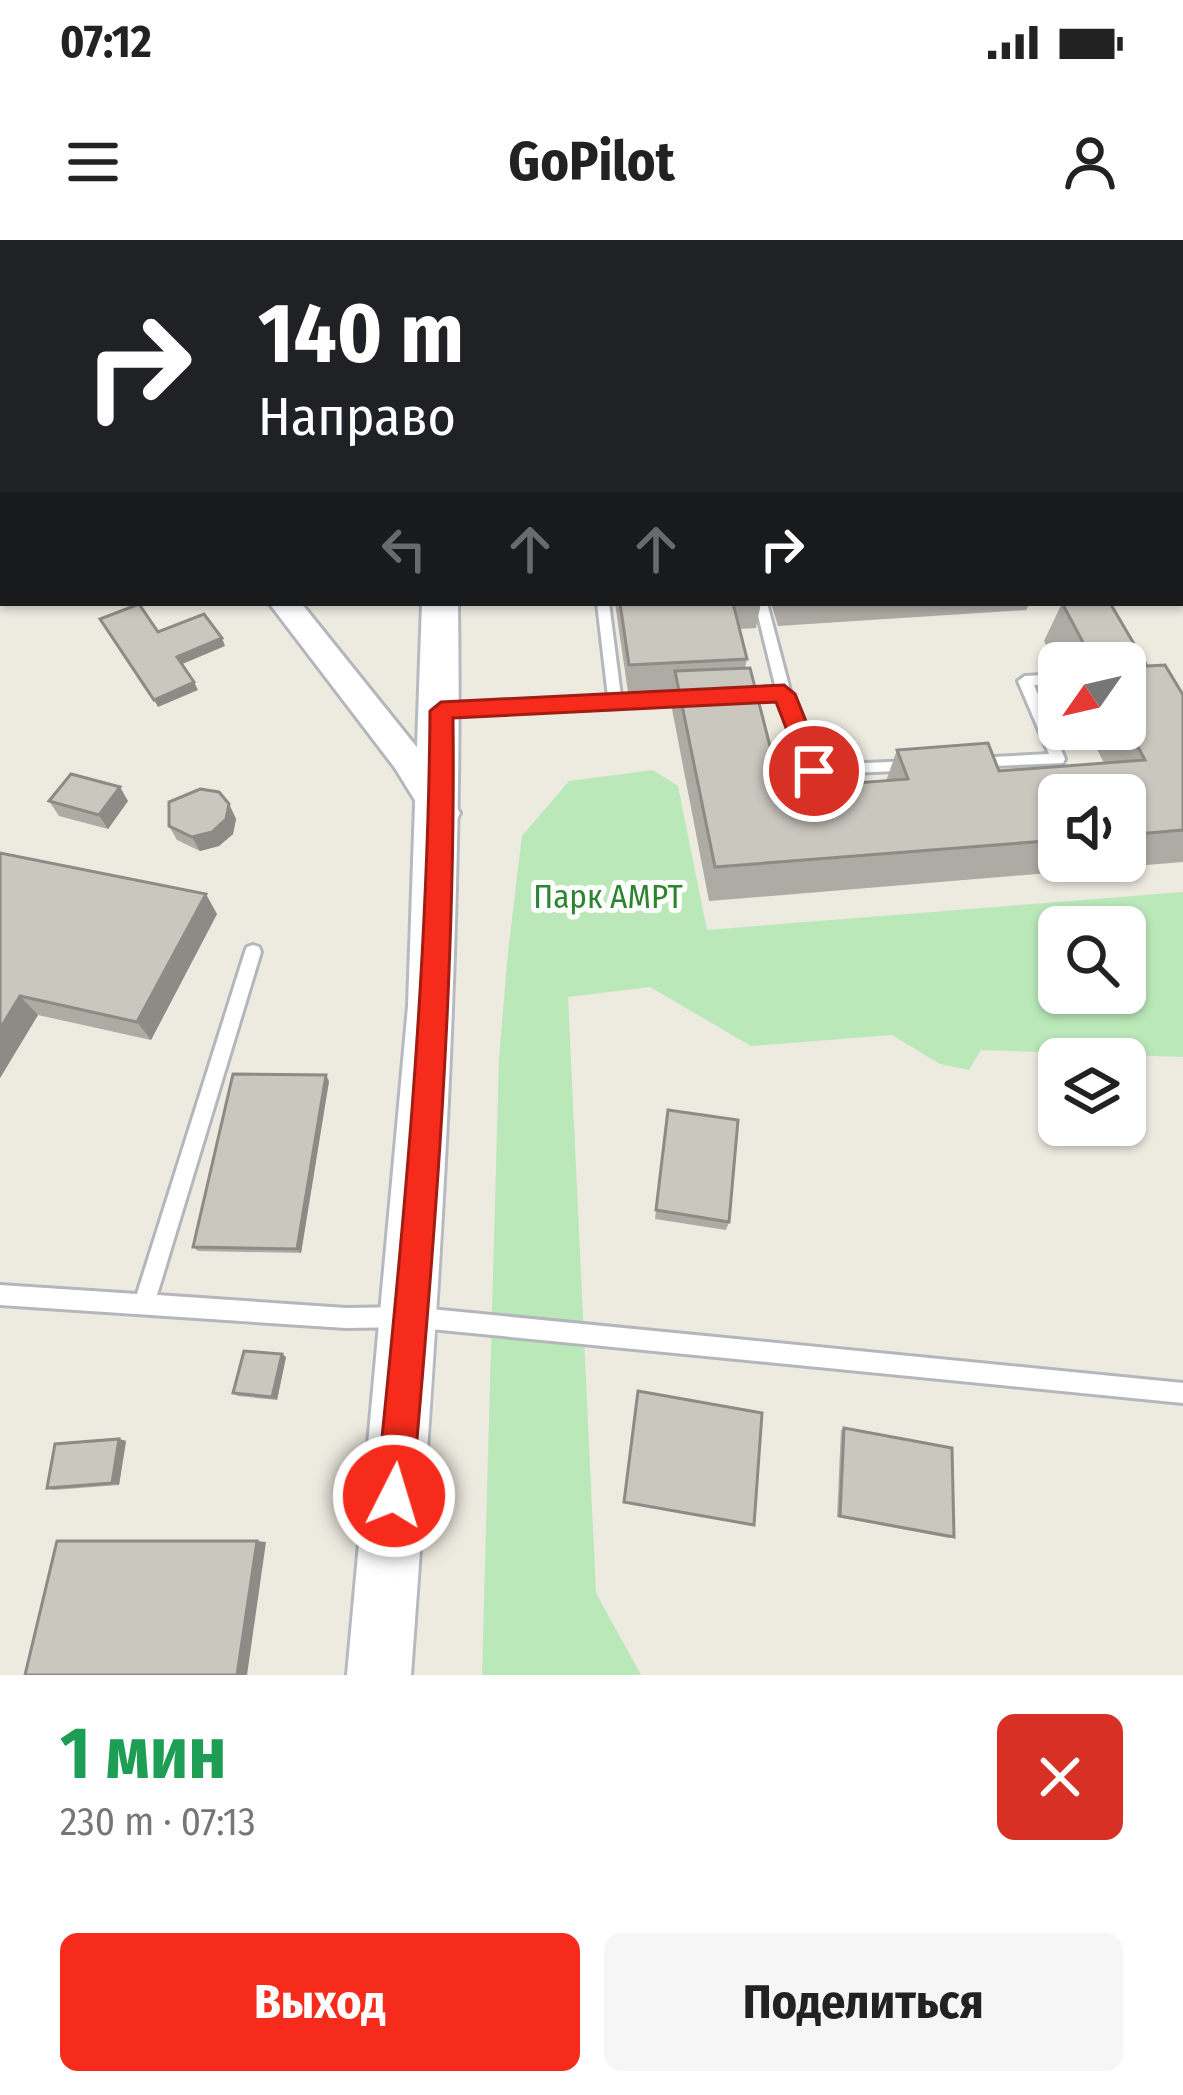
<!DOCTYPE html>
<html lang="ru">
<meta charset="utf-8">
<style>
:root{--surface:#fff;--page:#f6f6f6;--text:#222;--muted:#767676;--accent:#f72b1b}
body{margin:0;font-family:"Fira Sans Condensed",sans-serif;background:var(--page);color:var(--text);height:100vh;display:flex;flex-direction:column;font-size:45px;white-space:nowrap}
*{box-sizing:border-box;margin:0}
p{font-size:39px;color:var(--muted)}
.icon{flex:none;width:66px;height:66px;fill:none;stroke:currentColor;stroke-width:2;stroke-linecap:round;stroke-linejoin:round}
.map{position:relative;height:1435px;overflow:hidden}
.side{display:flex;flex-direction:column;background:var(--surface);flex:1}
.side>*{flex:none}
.top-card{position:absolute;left:0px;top:0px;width:1185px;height:366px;box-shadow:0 3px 9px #0004;background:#202124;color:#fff;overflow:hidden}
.needle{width:78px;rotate:236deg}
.tools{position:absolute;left:1038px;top:402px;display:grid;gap:24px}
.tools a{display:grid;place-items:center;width:108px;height:108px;border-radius:18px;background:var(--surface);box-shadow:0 3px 9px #0004;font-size:60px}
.pin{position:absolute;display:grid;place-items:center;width:102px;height:102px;color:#fff;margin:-51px;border:6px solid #fff;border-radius:50%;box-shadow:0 3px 12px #0007}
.me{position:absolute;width:132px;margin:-66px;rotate:5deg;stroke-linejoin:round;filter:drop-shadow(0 0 9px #0008)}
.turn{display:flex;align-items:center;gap:42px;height:252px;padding:0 60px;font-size:54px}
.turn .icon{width:156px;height:156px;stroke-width:2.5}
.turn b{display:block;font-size:84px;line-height:102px}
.lanes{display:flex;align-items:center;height:114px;padding:0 60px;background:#0003;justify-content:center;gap:60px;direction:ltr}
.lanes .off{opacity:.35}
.round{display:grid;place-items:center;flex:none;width:126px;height:126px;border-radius:18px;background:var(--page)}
.head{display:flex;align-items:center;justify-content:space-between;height:204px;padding:0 60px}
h1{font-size:72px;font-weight:700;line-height:90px;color:#1e9e55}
.button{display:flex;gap:24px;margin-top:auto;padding:24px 60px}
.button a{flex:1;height:138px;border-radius:18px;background:var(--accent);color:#fff;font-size:48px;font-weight:700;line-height:138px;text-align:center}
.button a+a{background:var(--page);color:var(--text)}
.status{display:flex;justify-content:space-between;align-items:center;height:84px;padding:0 60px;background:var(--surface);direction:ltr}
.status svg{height:33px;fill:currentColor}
header{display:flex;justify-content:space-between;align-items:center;height:156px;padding:0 60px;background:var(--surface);font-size:54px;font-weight:700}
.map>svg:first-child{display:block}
.green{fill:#bae8b9;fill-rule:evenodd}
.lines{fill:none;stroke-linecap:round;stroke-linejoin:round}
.service-casing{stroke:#b3b7bc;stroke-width:6}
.minor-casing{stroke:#b3b7bc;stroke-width:6}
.tertiary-casing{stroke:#b3b7bc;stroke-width:6}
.secondary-casing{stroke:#b6bac0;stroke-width:6}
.service{fill:#fff;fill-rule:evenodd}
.minor{fill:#fff;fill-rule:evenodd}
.tertiary{fill:#fff;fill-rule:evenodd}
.secondary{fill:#fff;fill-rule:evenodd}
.wall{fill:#aeaba4;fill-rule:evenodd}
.shaded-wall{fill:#8d8b86}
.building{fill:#cac7bf;stroke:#8d8b86;stroke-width:3}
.route{fill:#f72b1b;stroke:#a11c12;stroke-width:3}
.labels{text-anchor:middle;stroke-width:10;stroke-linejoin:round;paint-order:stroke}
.park-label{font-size:33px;fill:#2d8530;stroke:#fff}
</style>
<div class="status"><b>07:12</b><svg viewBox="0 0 49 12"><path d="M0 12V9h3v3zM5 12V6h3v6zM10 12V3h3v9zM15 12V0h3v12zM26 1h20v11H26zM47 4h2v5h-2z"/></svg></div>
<header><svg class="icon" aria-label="menu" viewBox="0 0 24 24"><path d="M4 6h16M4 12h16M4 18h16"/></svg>GoPilot<svg class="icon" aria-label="person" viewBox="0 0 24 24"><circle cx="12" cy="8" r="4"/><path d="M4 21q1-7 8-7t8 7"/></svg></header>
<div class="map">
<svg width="1183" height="1435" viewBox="0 0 1183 1435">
<rect width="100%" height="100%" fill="#edeae0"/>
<path class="green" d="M653 530 678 546 707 690 1183 652V817L981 810 969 830 940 824 892 795 751 806 650 747 568 757 596 1353 641 1435H482L499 818 508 712 522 596 569 541ZM1059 687H1125V753H1059Z"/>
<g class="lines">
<defs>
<path id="service" d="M305 0H315V3H305Z
M545 0H555L556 3H546Z
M985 0H995L997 3H987Z
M1128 0H1138L1136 3H1126Z
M1182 141H1183V148H1182Z
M0 278H3V286H0Z
M597 363H609L621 456 692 452 699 457 697 460 436 475 434 471 441 466 608 457Z
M755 363H767L791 454 819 525 912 521 917 522 919 526 917 530 809 535 779 459H731V453L736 451 776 449Z
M1059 434V444L1034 445 1065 519 1063 523 969 527 967 523 969 519 974 518 1049 514 1018 441 1025 436Z
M253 705 259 707 261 712 157 1055 346 1068 410 1067 1183 1143V1163L410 1087 346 1088 0 1065V1045L137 1054 245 712 247 707Z"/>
<path id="minor" d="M0 34H3V46H0Z"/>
<path id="tertiary" d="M18 0H40L41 3H19Z
M269 363H301L419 510 460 573 455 583 442 587 429 583 395 528Z"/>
<path id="secondary" d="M420 0H446V3H420Z
M422 363H458C463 721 437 1078 411 1435H347L408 766Z"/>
</defs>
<use href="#service" class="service-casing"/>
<use href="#minor" class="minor-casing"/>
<use href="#tertiary" class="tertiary-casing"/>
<use href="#secondary" class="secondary-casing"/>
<use href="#service" class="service"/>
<use href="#minor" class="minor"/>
<use href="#tertiary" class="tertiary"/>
<use href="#secondary" class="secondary"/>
</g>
<path class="wall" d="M0 197H3V264H0Z
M615 363H761L756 388 739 389 747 419 745 428 781 549 886 541 897 510 999 531 1104 523 1087 489H1125V423H1059V431L1044 401 1062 363 1147 426 1183 455V622L709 661 672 469 673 450 628 452ZM1059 555H1125V621H1059Z
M771 363H1030L1026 370 778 386Z
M49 561H128L108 589 59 576Z
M229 564 236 579 233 594 219 606 200 611 177 600 169 586Z
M0 613 217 674 151 800 38 775 0 838Z
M329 841 301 1013 198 1011 193 1007Z
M668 870 729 982 726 990 655 979Z
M286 1117 277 1160 238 1156 233 1153Z
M638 1151 754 1285 624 1263Z
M844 1188 954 1297 949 1298 837 1277 841 1190Z
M119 1199 126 1201 119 1245 54 1250 47 1248Z"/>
<path class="shaded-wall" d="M222 398 225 406 180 425 177 417Z
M194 442 198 450 158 467 154 460Z
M120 547 128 561 108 589 99 575Z
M229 564 236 579 233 594 219 606 200 611 192 597Z
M206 654 217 674 151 800 137 782Z
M20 756 38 775 0 838V789Z
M326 835 329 841 301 1013 297 1009Z
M282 1114 286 1117 277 1160 272 1157Z
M119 1199 126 1201 119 1245 112 1243Z
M257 1301 266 1302 247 1435H237Z"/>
<path class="building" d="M61 0H205V3H63Z
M321 0H375V3H321Z
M594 0H832L833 3H595Z
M865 0H911L909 3H862Z
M1146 0 1162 2 1163 0H1183V91L1182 3H1144Z
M0 197H3V243H0Z
M620 363H733L747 419 629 425Z
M1062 363H1110L1147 426 1165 425 1183 455V590L1125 595V555H1059V600L715 627 675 431 750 428 781 549 908 539 897 510 988 503 999 531 1145 520 1125 483V423H1094Z
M139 364 158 392 204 374 222 398 177 417 194 442 154 460 100 379Z
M71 534 120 547 99 575 49 561Z
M200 549 219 552 229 564 226 579 212 592 192 597 169 586V562Z
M0 613 206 654 137 782 20 756 0 789Z
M233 834 326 835 297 1009 193 1007Z
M668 870 738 880 729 982 656 970Z
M244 1111 282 1114 272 1157 233 1153Z
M638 1151 762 1173 754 1285 624 1262Z
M844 1188 952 1208 954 1297 840 1276Z
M119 1199 112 1243 47 1248 55 1204Z
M57 1301H257L237 1435H25Z"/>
<path class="route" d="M784 445 795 454 826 531 822 537H805L776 462 453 478C456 737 435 998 412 1256L407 1269 394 1274 381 1269 376 1256C403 996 428 733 430 471L441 462Z"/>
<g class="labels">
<g class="park-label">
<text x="608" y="668">Парк АМРТ</text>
</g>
</g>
</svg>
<div class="tools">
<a><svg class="needle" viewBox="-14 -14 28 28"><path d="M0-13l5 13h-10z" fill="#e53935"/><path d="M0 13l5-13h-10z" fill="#767676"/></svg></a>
<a><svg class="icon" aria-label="sound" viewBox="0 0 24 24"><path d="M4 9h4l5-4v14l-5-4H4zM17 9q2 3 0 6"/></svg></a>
<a><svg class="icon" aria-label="search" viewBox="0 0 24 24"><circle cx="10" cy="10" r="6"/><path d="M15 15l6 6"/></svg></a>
<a><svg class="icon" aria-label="layers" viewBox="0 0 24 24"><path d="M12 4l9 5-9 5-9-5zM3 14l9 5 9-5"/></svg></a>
</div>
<div class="pin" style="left:814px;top:531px;background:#d93025"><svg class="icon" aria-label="arrive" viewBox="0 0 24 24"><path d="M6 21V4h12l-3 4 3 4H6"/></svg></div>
<svg class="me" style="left:394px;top:1256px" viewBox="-20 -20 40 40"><circle r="17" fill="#f72b1b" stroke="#fff" stroke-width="3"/><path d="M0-11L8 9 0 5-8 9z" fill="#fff"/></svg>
<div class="top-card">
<div class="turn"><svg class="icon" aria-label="right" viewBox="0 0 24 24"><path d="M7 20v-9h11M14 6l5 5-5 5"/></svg><div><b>140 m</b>Направо</div></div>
<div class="lanes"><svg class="icon off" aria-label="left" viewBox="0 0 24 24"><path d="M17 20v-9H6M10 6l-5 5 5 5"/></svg><svg class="icon off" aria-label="ahead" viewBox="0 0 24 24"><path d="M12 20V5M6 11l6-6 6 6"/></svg><svg class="icon off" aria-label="ahead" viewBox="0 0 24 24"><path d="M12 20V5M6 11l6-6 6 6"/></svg><svg class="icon" aria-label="right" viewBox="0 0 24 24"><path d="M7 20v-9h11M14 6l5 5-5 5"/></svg></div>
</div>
</div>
<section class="side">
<div class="head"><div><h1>1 мин</h1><p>230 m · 07:13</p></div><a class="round" style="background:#d93025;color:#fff"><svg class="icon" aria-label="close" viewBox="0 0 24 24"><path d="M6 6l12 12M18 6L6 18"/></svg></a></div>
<div class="button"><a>Выход</a><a>Поделиться</a></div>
</section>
